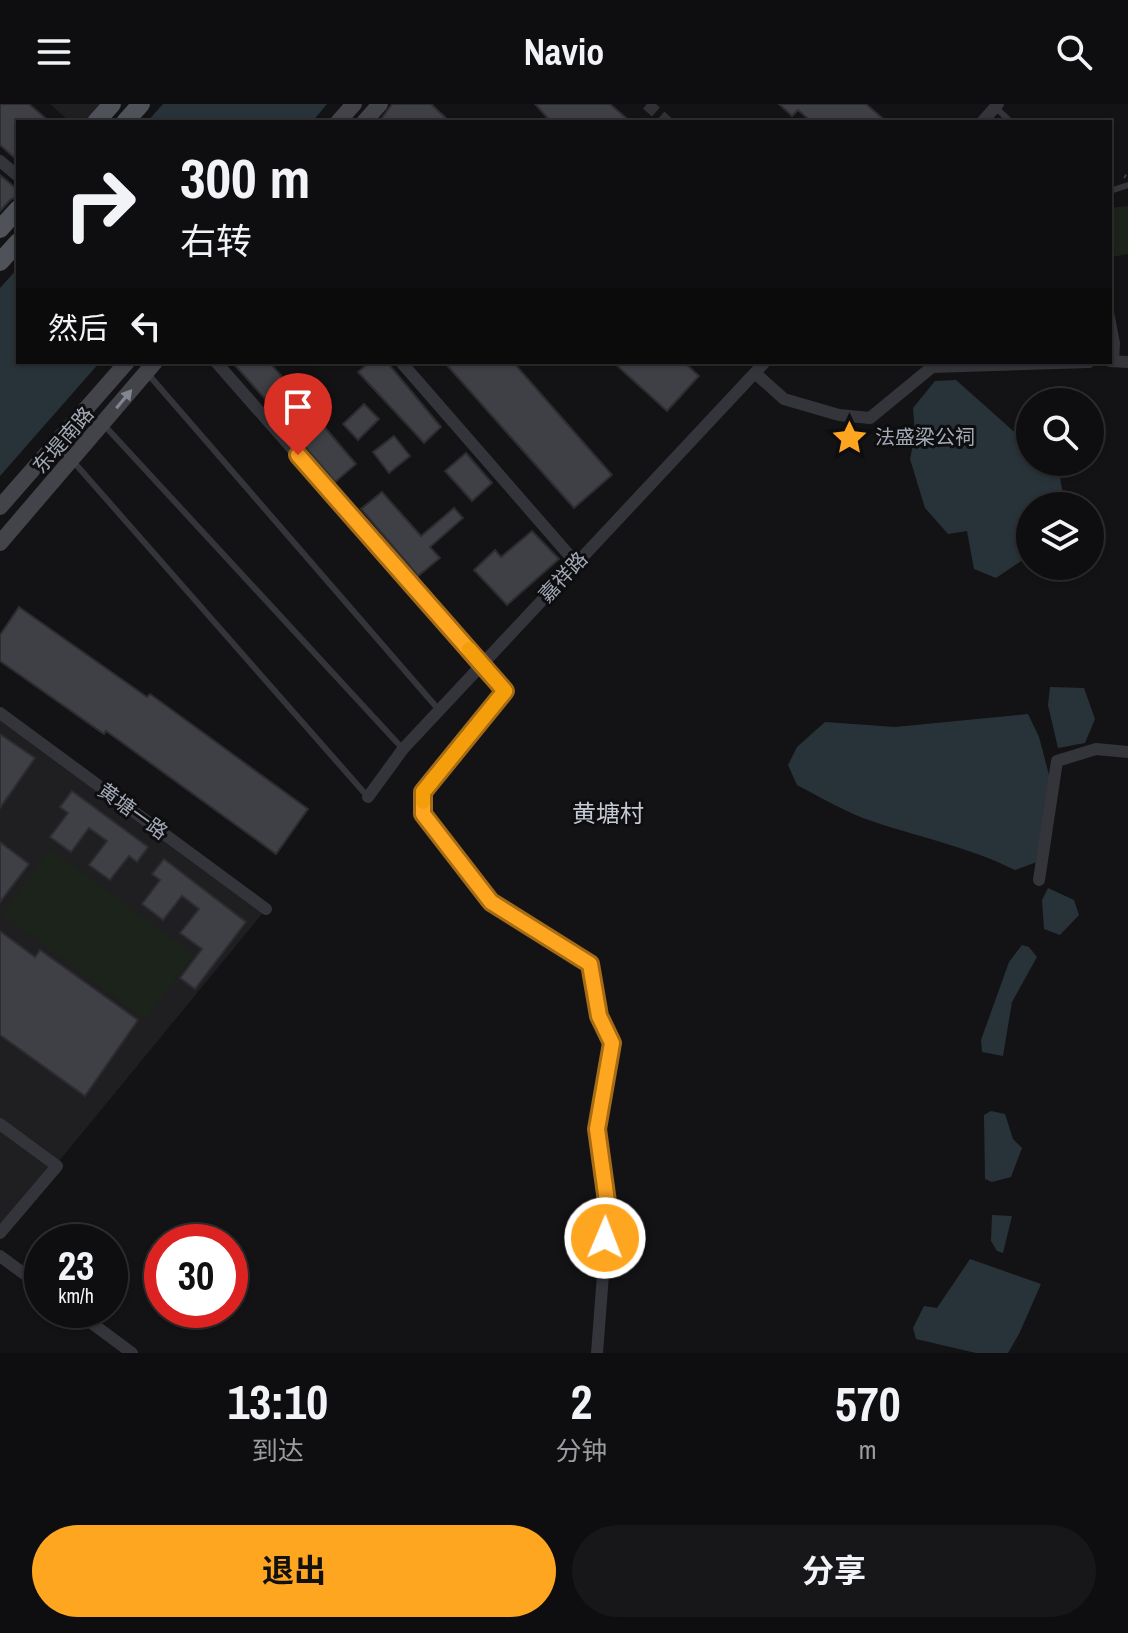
<!DOCTYPE html>
<html lang="zh">
<meta charset="utf-8">
<style>
:root{--surface:#0e0e10;--page:#171719;--text:#f1f3f6;--muted:#9b9c9f;--line:#2e2e30;--accent:#ffa621}
body{margin:0;font-family:"Archivo Narrow","Noto Sans SC",sans-serif;background:var(--page);color:var(--text);height:100vh;display:flex;flex-direction:column;font-size:30px;white-space:nowrap}
*{box-sizing:border-box;margin:0}
p{font-size:26px;color:var(--muted)}
.icon{flex:none;width:44px;height:44px;fill:none;stroke:currentColor;stroke-width:2;stroke-linecap:round;stroke-linejoin:round}
.map{position:relative;height:1249px;overflow:hidden}
.panel{display:flex;flex-direction:column;background:var(--surface);flex:1}
.panel>*{flex:none}
.guide{position:absolute;left:16px;top:16px;width:1096px;height:244px;border-radius:0px;box-shadow:0 2px 6px #0004,0 0 0 2px var(--line);background:#0e0e10;color:var(--text);overflow:hidden}
.buttons{position:absolute;left:1016px;top:284px;display:grid;gap:16px}
.buttons a{display:grid;place-items:center;width:88px;height:88px;border-radius:50%;background:var(--surface);box-shadow:0 2px 6px #0004,0 0 0 2px var(--line);font-size:40px}
.speed{position:absolute;left:24px;top:1120px;display:flex;gap:16px;font-size:40px;font-weight:700;text-align:center}
.speed>*{display:grid;place-content:center;width:104px;height:104px;border-radius:50%;background:var(--surface);box-shadow:0 2px 6px #0004,0 0 0 2px var(--line);line-height:1}
.speed small{font-size:20px;font-weight:400}
.speed .limit{border:12px solid #d22;background:#fff;color:#111}
.pin{position:absolute;display:grid;place-items:center;width:68px;height:68px;color:#fff;margin:-82px -34px;border-radius:50% 50% 50% 0;rotate:-45deg;box-shadow:0 0 8px #0007}
.pin .icon{rotate:45deg}
.me{position:absolute;width:88px;margin:-44px;rotate:1deg;stroke-linejoin:round;filter:drop-shadow(0 0 6px #0008)}
.turn{display:flex;align-items:center;gap:28px;height:168px;padding:0 32px;font-size:36px}
.turn .icon{width:104px;height:104px;stroke-width:2.5}
.turn b{display:block;font-size:56px;line-height:68px}
.then{display:flex;align-items:center;height:76px;padding:0 32px;background:#0003;gap:16px;font-size:30px}
.eta{display:flex;justify-content:space-evenly;align-items:center;height:136px;text-align:center}
.eta b{font-size:48px;font-weight:700;line-height:56px}
.action{display:flex;gap:16px;margin-top:auto;padding:16px 32px}
.action a{flex:1;height:92px;border-radius:48px;background:var(--accent);color:#111;font-size:32px;font-weight:700;line-height:92px;text-align:center}
.action a+a{background:var(--page);color:var(--text)}
header{display:flex;justify-content:space-between;align-items:center;height:104px;padding:0 32px;background:var(--surface);font-size:36px;font-weight:700}
.map>svg:first-child{display:block}
.built{fill:#1f1f22}
.green{fill:#1b231b}
.water{fill:#283339}
.building{fill:#3f4045;stroke:#2d2d31;stroke-width:2}
.lines{fill:none;stroke-linecap:round;stroke-linejoin:round}
.street-tunnel{stroke:#303135;stroke-width:12;stroke-dasharray:12 6;stroke-linecap:butt}
.path{stroke:#3a3c41;stroke-width:2;stroke-dasharray:4 6;stroke-linecap:butt}
.lane{stroke:#34353a;stroke-width:6}
.street{stroke:#34353a;stroke-width:12}
.secondary{stroke:#42444a;stroke-width:16}
.primary{stroke:#4f5259;stroke-width:18}
.oneway{fill:#818690}
.route-casing{stroke:#a66c15;stroke-width:20}
.route{stroke:#ffa621;stroke-width:14}
.slow{stroke:#f59e0b;stroke-width:14}
.labels{text-anchor:middle;stroke-width:6;stroke-linejoin:round;paint-order:stroke}
.poi-label{font-size:20px;fill:#a3aab6;stroke:#0e0e10;text-anchor:start}
.street-label{font-size:20px;fill:#a3aab6;stroke:#0e0e10}
.quarter-label{font-size:24px;fill:#c5c9d2;stroke:#0e0e10}
</style>
<header><svg class="icon" aria-label="menu" viewBox="0 0 24 24"><path d="M4 6h16M4 12h16M4 18h16"/></svg>Navio<svg class="icon" aria-label="search" viewBox="0 0 24 24"><circle cx="10" cy="10" r="6"/><path d="M15 15l6 6"/></svg></header>
<div class="map">
<svg width="1128" height="1249" viewBox="0 0 1128 1249">
<rect width="100%" height="100%" fill="#131315"/>
<path class="built" d="M50 0H112L96 18H70Z
M0 609 266 805 0 1129Z"/>
<path class="green" d="M1128 102V150L1112 153 1110 104Z
M51 745 194 851 145 916 2 810Z"/>
<path class="water" d="M163 0H327L312 18H147Z
M18 164V258H100L0 372V184Z
M956 276 1030 342V358H1047L1059 368 1065 402H1030V451L996 474 974 465 967 427 948 430 925 404 910 355 915 332 913 304 935 277Z
M1050 583 1084 584 1095 615 1085 639 1058 644 1048 601Z
M1028 610 1039 633 1053 686 1042 756 1015 766C967 742 913 732 863 714 840 705 818 692 797 681L788 661 797 643 825 618 895 623Z
M1048 784 1074 796 1079 811 1060 831 1044 825 1042 796Z
M1022 841 1029 843 1037 853 1012 898 1003 952 982 948 981 936 1009 858Z
M991 1007 1005 1010 1013 1035 1022 1044 1011 1073 992 1078 985 1075 984 1011Z
M992 1111 1012 1112 1003 1149 997 1147 991 1137Z
M970 1155 1041 1180 1019 1230 1008 1249H976L916 1235 913 1224 924 1202 937 1204Z"/>
<path class="building" d="M0 0H29L50 18H18V57L0 41Z
M392 0H431L450 18H379Z
M535 0H610L631 18H551Z
M779 0H866L887 18H812L798 6 792 12Z
M0 71 18 86V92L10 96 0 107Z
M232 258H269L295 287 274 305Z
M370 258H387L441 323 424 339 358 268Z
M444 258H513L612 371 574 404Z
M613 258H684L699 272 667 307Z
M364 300 379 315 358 336 343 320Z
M310 306 356 360 335 378 289 324Z
M394 332 410 352 389 369 373 348Z
M466 349 492 379 472 397 445 367Z
M382 388 421 432 454 404 463 414 430 443 440 454 418 472 361 405Z
M532 427 559 455 507 501 474 466 495 446 501 453Z
M19 503 147 593 150 590 308 705 276 750 106 627 104 630 0 557V531Z
M0 630 35 654 0 704Z
M72 687 148 743 137 758 129 752 110 776 89 761 107 737 89 724 71 748 50 733 68 709 60 703Z
M0 738 29 760 0 798Z
M164 755 246 818 195 885 180 874 202 845 180 829 199 805 182 792 163 816 142 800 160 776 152 770Z
M0 827 35 853 40 846 138 916 85 992 0 931Z"/>
<g class="lines">
<path class="street-tunnel" d="M647 0 667 18"/>
<path class="path" d="M1124 74 1128 68"/>
<path class="lane" d="M995 3 1011 18
M1110 87 1128 81
M1110 203 1117 239 1116 257
M148 270 439 606
M104 321 403 645
M58 342 72 356 368 693"/>
<path class="street" d="M982 18 998 0
M0 57 18 72
M1110 257 1128 258
M216 258 505 587 423 688V710L491 798 590 860 599 912 612 939 597 1025 608 1105 597 1249
M401 258 576 459
M755 269 784 295 839 311 870 314 932 263 1089 258
M0 609 266 805
M368 693 403 645 765 258
M1039 776 1057 657 1096 645 1128 648
M0 1020 57 1062 0 1129
M0 1152 42 1183
M74 1206 132 1249"/>
<path class="secondary" d="M338 18 354 0
M364 18 380 0
M0 403 127 258
M0 439 155 258"/>
<path class="primary" d="M96 18 112 0
M125 18 141 0
M0 125 18 105
M0 158 18 138"/>
</g>
<defs><path id="oneway-solid" d="M-6-.8H1V-3.2L6.5 0L1 3.2V.8H-6Z" transform="scale(2)"/></defs>
<use class="oneway" href="#oneway-solid" transform="translate(124 295) rotate(-50)"/>
<g class="lines">
<defs>
<path id="route" d="M298 351 505 587 423 688V710L491 798 590 860 599 912 612 939 597 1025 608 1105 605 1134"/>
</defs>
<use href="#route" class="route-casing"/>
<use href="#route" class="route"/>
<path class="slow" d="M423 698V688L505 587 469 545"/>
</g>
<defs>
<symbol id="sight-bare" viewBox="-9 -9 18 18"><path d="M0-6L1.8-2.2L6-1.7L2.9 1.2L3.7 5.4L0 3.3L-3.7 5.4L-2.9 1.2L-6-1.7L-1.8-2.2Z" fill="#ffa621" stroke="#0e0e10" stroke-width="2.5" paint-order="stroke"/></symbol>
</defs>
<g fill-rule="evenodd">
<use href="#sight-bare" x="824" y="308" width="51" height="51"/>
</g>
<g class="labels">
<g class="poi-label">
<text x="875" y="340">法盛梁公祠</text>
</g>
<g class="street-label">
<text transform="translate(63 336) rotate(-49)" y="7">东堤南路</text>
<text transform="translate(563 473) rotate(-47)" y="7">嘉祥路</text>
<text transform="translate(133 707) rotate(36)" y="7">黄塘一路</text>
</g>
<g class="quarter-label">
<text x="608" y="718">黄塘村</text>
</g>
</g>
</svg>
<div class="buttons">
<a><svg class="icon" aria-label="search" viewBox="0 0 24 24"><circle cx="10" cy="10" r="6"/><path d="M15 15l6 6"/></svg></a>
<a><svg class="icon" aria-label="layers" viewBox="0 0 24 24"><path d="M12 4l9 5-9 5-9-5zM3 14l9 5 9-5"/></svg></a>
</div>
<div class="speed"><div>23<small>km/h</small></div><div class="limit">30</div></div>
<div class="pin" style="left:298px;top:351px;background:#d93025"><svg class="icon" aria-label="arrive" viewBox="0 0 24 24"><path d="M6 21V4h12l-3 4 3 4H6"/></svg></div>
<svg class="me" style="left:605px;top:1134px" viewBox="-20 -20 40 40"><circle r="17" fill="#ffa621" stroke="#fff" stroke-width="3"/><path d="M0-11L8 9 0 5-8 9z" fill="#fff"/></svg>
<div class="guide">
<div class="turn"><svg class="icon" aria-label="right" viewBox="0 0 24 24"><path d="M7 20v-9h11M14 6l5 5-5 5"/></svg><div><b>300 m</b>右转</div></div>
<div class="then">然后<svg class="icon" aria-label="left" viewBox="0 0 24 24"><path d="M17 20v-9H6M10 6l-5 5 5 5"/></svg></div>
</div>
</div>
<section class="panel">
<div class="eta">
<div><b>13:10</b><p>到达</p></div>
<div><b>2</b><p>分钟</p></div>
<div><b>570</b><p>m</p></div>
</div>
<div class="action"><a>退出</a><a>分享</a></div>
</section>
